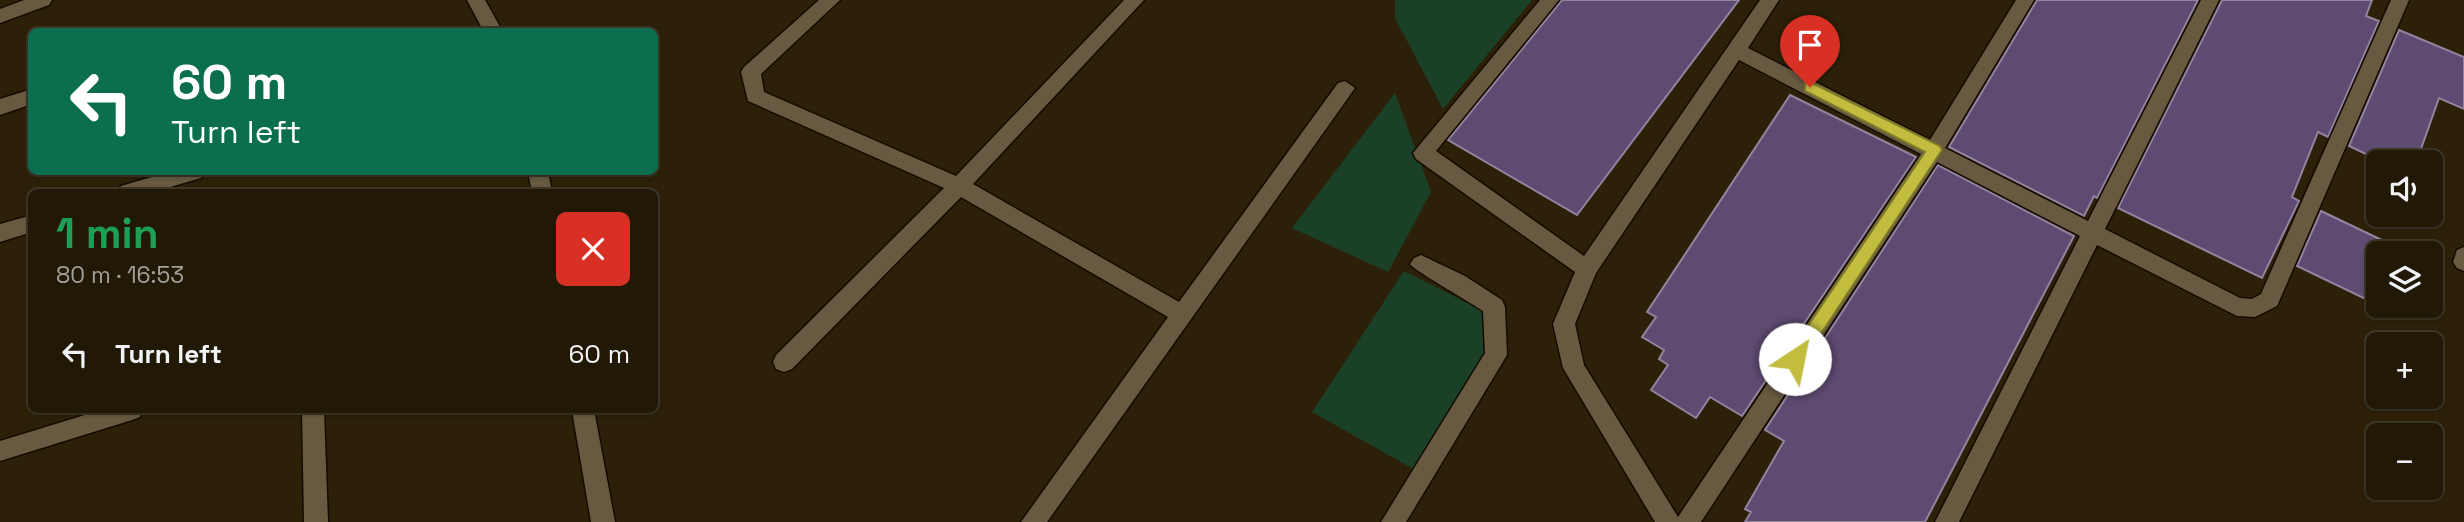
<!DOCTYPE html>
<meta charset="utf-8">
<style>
:root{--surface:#211906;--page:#292210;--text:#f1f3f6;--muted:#a2a09b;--line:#3e3828}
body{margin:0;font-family:"Space Grotesk",sans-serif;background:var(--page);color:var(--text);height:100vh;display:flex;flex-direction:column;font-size:26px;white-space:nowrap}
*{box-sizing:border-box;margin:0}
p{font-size:23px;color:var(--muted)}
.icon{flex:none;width:38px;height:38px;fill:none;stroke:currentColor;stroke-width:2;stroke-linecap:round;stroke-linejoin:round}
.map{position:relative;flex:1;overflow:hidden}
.panel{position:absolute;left:28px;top:189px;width:630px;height:224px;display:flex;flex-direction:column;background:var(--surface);border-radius:10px;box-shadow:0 2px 5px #0004,0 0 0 2px var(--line)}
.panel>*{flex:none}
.banner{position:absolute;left:28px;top:28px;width:630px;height:147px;border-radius:10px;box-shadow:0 2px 5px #0004,0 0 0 2px var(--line);background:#0b6e4f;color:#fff;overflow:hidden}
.controls{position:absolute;left:2366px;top:150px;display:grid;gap:14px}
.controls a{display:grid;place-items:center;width:77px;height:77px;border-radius:10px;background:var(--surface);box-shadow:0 2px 5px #0004,0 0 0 2px var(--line);font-size:35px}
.pin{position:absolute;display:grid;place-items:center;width:60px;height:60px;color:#fff;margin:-72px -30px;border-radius:50% 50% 50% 0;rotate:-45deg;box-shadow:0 0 7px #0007}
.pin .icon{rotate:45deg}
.me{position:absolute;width:77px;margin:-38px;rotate:34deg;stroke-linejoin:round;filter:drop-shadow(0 0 5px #0008)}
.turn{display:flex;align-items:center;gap:24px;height:147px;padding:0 28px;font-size:32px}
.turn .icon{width:91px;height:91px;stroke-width:2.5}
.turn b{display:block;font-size:49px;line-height:60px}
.round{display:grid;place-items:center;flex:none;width:74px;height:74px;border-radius:10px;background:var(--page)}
.overview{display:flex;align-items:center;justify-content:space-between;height:119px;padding:0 28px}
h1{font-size:42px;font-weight:600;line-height:52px;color:#1e9e55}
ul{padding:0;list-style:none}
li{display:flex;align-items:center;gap:21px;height:91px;padding:0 28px}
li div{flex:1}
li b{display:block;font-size:26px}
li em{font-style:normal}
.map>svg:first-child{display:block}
.green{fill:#1a4128}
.building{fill:#5e4b71;stroke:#91849f;stroke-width:2}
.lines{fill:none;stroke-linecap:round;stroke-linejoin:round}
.minor-casing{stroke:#150a00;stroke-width:3}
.minor{fill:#675a40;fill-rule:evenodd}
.route{fill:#c2bd3f;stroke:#7e7b29;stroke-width:2}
</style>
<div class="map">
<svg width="2464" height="522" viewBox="0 0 2464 522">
<rect width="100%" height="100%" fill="#2c2108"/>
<path class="green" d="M1395 0H1532L1443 109 1395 18Z
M1395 93 1431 192 1388 272 1292 228Z
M1404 271 1505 322 1417 471 1312 412Z"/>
<path class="building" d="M1562 0H1739L1577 215 1448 140Z
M2037 0H2198L2097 198 2094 196 2084 216 1949 147Z
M2222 0H2372L2366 16 2379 21 2328 137 2318 132 2292 197 2299 201 2262 278 2118 208Z
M2399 30 2464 57V109L2439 98 2416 163H2385L2349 146Z
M1790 95 1916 157 1742 416 1710 397 1696 418 1651 390 1668 365 1659 359 1664 350 1642 337 1656 317 1647 312Z
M1938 165 2074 236 1925 522H1745L1751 512 1745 509 1784 441 1765 430Z
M2321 211 2411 254H2378V305L2297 266Z"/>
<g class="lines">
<defs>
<path id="minor" d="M24 0H52L49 5 0 23V9Z
M467 0H485L503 32H484Z
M819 0H840L761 74 764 92 956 176 1124 0H1144L973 184 1179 302 1338 83 1345 81 1355 88 1047 522H1021L1168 317 961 197 792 369 784 372 776 369 773 362 776 355 944 188 748 101 741 72 744 67Z
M1540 0H1559L1436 151 1584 256 1760 0H1779L1748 48 1930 140 2016 0H2034L1945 148 2088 221 2201 0H2219L2105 229 2240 298 2252 299 2261 294 2391 0H2409L2277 306 2255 317 2237 316 2097 245 1959 522H1935L2080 236 1937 162 1701 522H1655L1563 368 1553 324 1575 272 1416 159 1413 153ZM1739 60 1921 154 1678 517 1584 365 1575 324 1596 273Z
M32 89V104L0 115V99Z
M169 172H204L201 178 153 192H118L121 186Z
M528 172H548L552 192H532Z
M32 215V232L0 242V224Z
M2464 247V271L2457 268 2453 262 2457 250Z
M1421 255 1465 276 1502 300 1505 307 1507 355 1406 522H1381L1485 353 1483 311C1472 303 1413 270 1410 264L1414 258Z
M101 410H143L140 417 132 420 0 461V441Z
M302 410H324L328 522H304Z
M572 410H594L615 522H591Z"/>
</defs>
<use href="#minor" class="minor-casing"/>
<use href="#minor" class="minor"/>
</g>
<path class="route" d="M1810 82 1940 146 1942 150 1801 364 1795 366 1787 359 1789 354 1925 152 1805 91V83Z"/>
</svg>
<div class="controls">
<a><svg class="icon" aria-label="sound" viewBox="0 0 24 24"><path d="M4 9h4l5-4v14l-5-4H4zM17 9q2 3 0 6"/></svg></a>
<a><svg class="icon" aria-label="layers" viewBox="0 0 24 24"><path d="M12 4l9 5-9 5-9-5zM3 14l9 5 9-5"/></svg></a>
<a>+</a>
<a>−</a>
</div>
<div class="pin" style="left:1810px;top:87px;background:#d93025"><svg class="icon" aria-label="arrive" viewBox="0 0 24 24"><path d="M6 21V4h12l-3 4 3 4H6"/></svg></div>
<svg class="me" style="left:1795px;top:359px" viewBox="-20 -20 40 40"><circle r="19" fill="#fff"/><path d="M0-13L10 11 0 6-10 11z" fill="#c2bd3f"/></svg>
<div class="banner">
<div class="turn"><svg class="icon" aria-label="left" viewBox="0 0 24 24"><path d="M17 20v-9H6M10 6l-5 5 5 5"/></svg><div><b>60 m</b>Turn left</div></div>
</div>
<section class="panel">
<div class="overview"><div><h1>1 min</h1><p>80 m · 16:53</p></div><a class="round" style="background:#d93025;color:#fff"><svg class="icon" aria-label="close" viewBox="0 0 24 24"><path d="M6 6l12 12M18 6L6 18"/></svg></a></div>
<ul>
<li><svg class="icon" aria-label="left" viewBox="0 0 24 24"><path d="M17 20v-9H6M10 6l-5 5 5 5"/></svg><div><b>Turn left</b></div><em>60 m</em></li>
</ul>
</section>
</div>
